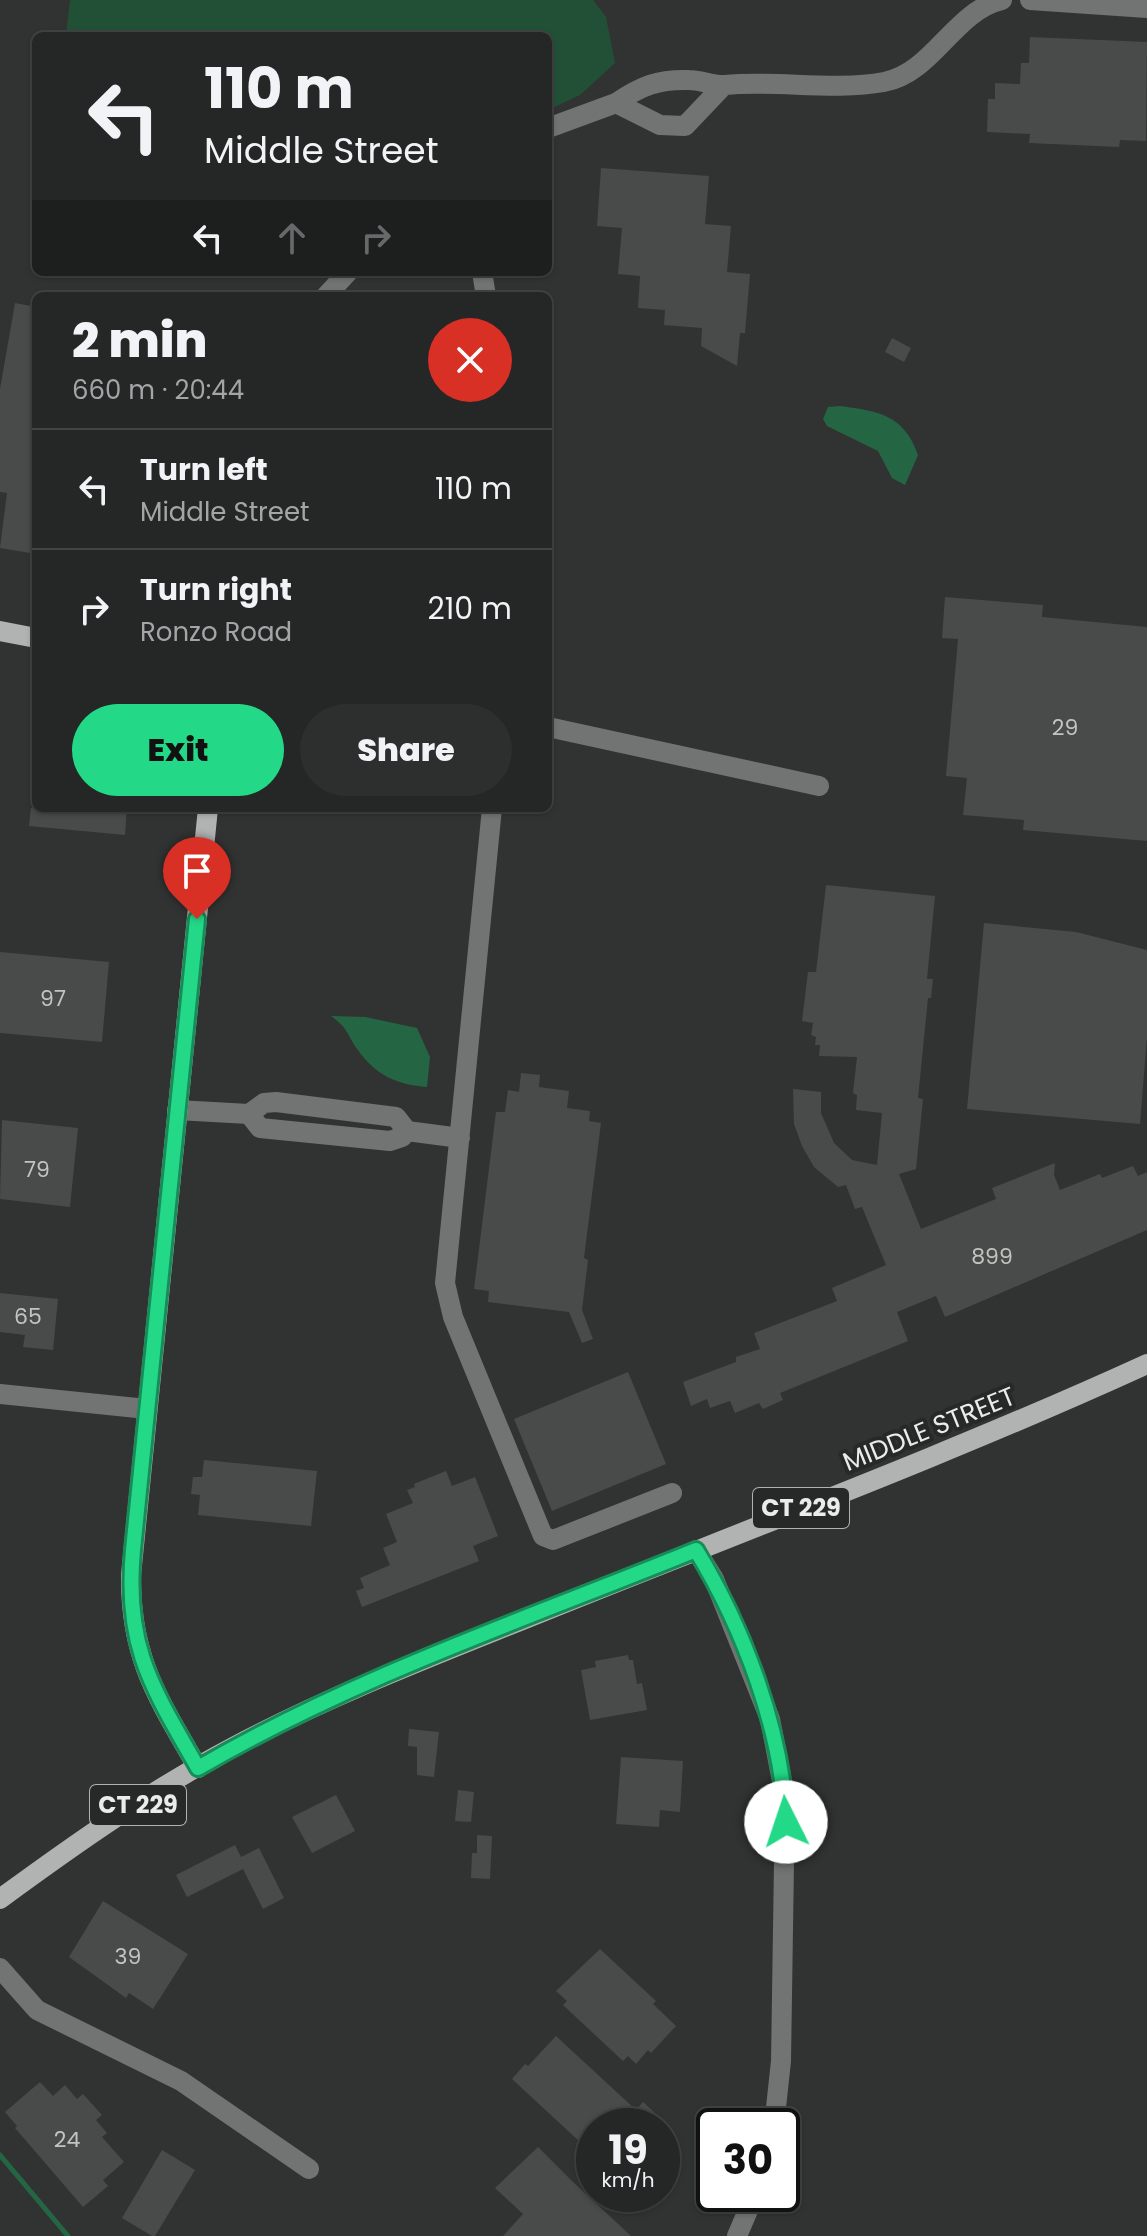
<!DOCTYPE html>
<meta charset="utf-8">
<style>
:root{--surface:#252626;--page:#2d2e2e;--text:#f1f3f6;--muted:#a3a5a7;--line:#424343;--accent:#23d887}
body{margin:0;font-family:Poppins,sans-serif;background:var(--page);color:var(--text);height:100vh;display:flex;flex-direction:column;font-size:30px;white-space:nowrap}
*{box-sizing:border-box;margin:0}
p{font-size:26px;color:var(--muted)}
.icon{flex:none;width:44px;height:44px;fill:none;stroke:currentColor;stroke-width:2;stroke-linecap:round;stroke-linejoin:round}
.map{position:relative;flex:1;overflow:hidden}
.side{position:absolute;left:32px;top:292px;width:520px;height:520px;display:flex;flex-direction:column;background:var(--surface);border-radius:12px;box-shadow:0 2px 6px #0004,0 0 0 2px var(--line)}
.side>*{flex:none}
.hud{position:absolute;left:32px;top:32px;width:520px;height:244px;border-radius:12px;box-shadow:0 2px 6px #0004,0 0 0 2px var(--line);background:#252626;color:var(--text);overflow:hidden}
.speed{position:absolute;left:576px;top:2108px;display:flex;gap:16px;font-size:40px;font-weight:700;text-align:center}
.speed>*{display:grid;place-content:center;width:104px;height:104px;border-radius:50%;background:var(--surface);box-shadow:0 2px 6px #0004,0 0 0 2px var(--line);line-height:1}
.speed small{font-size:20px;font-weight:400}
.speed .limit{border:4px solid #111;border-radius:12px;background:#fff;color:#111}
.pin{position:absolute;display:grid;place-items:center;width:68px;height:68px;color:#fff;margin:-82px -34px;border-radius:50% 50% 50% 0;rotate:-45deg;box-shadow:0 0 8px #0007}
.pin .icon{rotate:45deg}
.me{position:absolute;width:88px;margin:-44px;rotate:356deg;stroke-linejoin:round;filter:drop-shadow(0 0 6px #0008)}
.turn{display:flex;align-items:center;gap:28px;height:168px;padding:0 40px;font-size:36px}
.turn .icon{width:104px;height:104px;stroke-width:2.5}
.turn b{display:block;font-size:56px;line-height:68px}
.lanes{display:flex;align-items:center;height:76px;padding:0 40px;background:#0003;justify-content:center;gap:40px;direction:ltr}
.lanes .off{opacity:.35}
.round{display:grid;place-items:center;flex:none;width:84px;height:84px;border-radius:42px;background:var(--page)}
.summary{display:flex;align-items:center;justify-content:space-between;height:136px;padding:0 40px}
h1{font-size:48px;font-weight:800;line-height:60px}
.cta{display:flex;gap:16px;margin-top:auto;padding:16px 40px}
.cta a{flex:1;height:92px;border-radius:48px;background:var(--accent);color:#111;font-size:32px;font-weight:800;line-height:92px;text-align:center}
.cta a+a{background:var(--page);color:var(--text)}
ul{padding:0;list-style:none}
li{display:flex;align-items:center;gap:24px;height:120px;padding:0 40px;border-top:2px solid var(--line)}
li div{flex:1}
li b{display:block;font-size:30px}
li em{font-style:normal}
.map>svg:first-child{display:block}
.green{fill:#225037}
.water{fill:#246643}
.lines{fill:none;stroke-linecap:round;stroke-linejoin:round}
.stream{stroke:#246643;stroke-width:5}
.building{fill:#484b49}
.minor{stroke:#727373;stroke-width:20}
.major{stroke:#b1b3b2;stroke-width:20}
.route-casing{stroke:#178c58;stroke-width:20}
.route{stroke:#23d887;stroke-width:14}
.labels{text-anchor:middle;stroke-width:8;stroke-linejoin:round;paint-order:stroke}
.number-label{font-size:22px;fill:#c2c4c2}
.shield{fill:#272928;stroke:#b0b2b0;stroke-width:2}
.shield-label{font-size:24px;font-weight:bold;fill:#eaeceb}
.street-label{font-size:26px;fill:#eaeceb;stroke:#272928}
</style>
<div class="map">
<svg width="1147" height="2236" viewBox="0 0 1147 2236">
<rect width="100%" height="100%" fill="#313332"/>
<path class="green" d="M70 0H593L606 17 615 63 580 95 548 110V36H66Z"/>
<path class="water" d="M840 406C879 411 904 415 918 455L905 485 892 478 878 451 827 426 823 419 828 407Z
M331 1016 365 1017 417 1028 430 1057 427 1087C398 1085 375 1075 358 1050 346 1034 350 1030 331 1016Z"/>
<g class="lines">
<path class="stream" d="M0 2155 68 2236"/>
</g>
<path class="building" d="M1030 37 1147 42 1146 141 1120 140 1119 147 1029 143 1030 134 987 132 988 99H995V83L1020 84 1021 63H1029Z
M601 168 709 176 705 224 731 226 727 272 750 274 745 333H740L737 366 701 346 702 328 664 325 665 310 638 308 640 276 618 274 622 228 597 226Z
M15 303 36 307V554L0 548 7 493 0 492V389Z
M892 338 911 348 904 362 885 352Z
M945 597 1043 605 1042 617 1147 627V841L1023 830 1024 820 963 815 967 778 946 776 958 639 942 638Z
M31 808H127L125 835 29 826Z
M826 885 935 896 927 979H933L931 998H928L918 1098 923 1099 916 1169 899 1174 921 1229 996 1199 992 1188 1055 1163 1054 1175 1060 1190 1100 1174 1102 1178 1133 1166 1138 1176 1147 1172V1230L945 1317 936 1296 897 1312 908 1341 780 1393 783 1400 763 1409 759 1403 735 1413 730 1401 710 1408 707 1399 691 1406 683 1382 736 1362V1357L760 1349 754 1333 837 1301 832 1288 886 1265 862 1207 855 1209 846 1185 838 1187 814 1167 802 1146 794 1124 793 1089 821 1092V1113L834 1143 852 1160 877 1165 882 1113 856 1110 857 1095 853 1093 857 1057 819 1056 820 1045H815L816 1037 811 1035 813 1023 802 1021 808 972H816Z
M984 923 1076 932 1147 950V1037L1140 1124 967 1109Z
M0 952 109 962 102 1042 0 1033Z
M521 1073 540 1075 539 1087 569 1091 567 1108 590 1111 589 1121 601 1123 584 1258 588 1260 582 1310 593 1339 582 1343 569 1312 488 1302 489 1291 474 1289 496 1112H505L508 1090 519 1092Z
M2 1120 78 1128 70 1207 0 1199Z
M0 1293 58 1299 53 1350 23 1347 25 1335 0 1332Z
M628 1372 666 1464 552 1511 514 1419Z
M204 1460 317 1471 311 1526 198 1515 200 1495 191 1494 193 1477H202Z
M446 1471 452 1486 475 1477 498 1536 473 1546 479 1561 362 1607 356 1591 364 1588 360 1578 390 1565 383 1548 397 1542 386 1514 413 1503 407 1490 415 1487 414 1484Z
M628 1655 629 1660H633L637 1684 642 1683 647 1710 590 1720 581 1670 596 1667 595 1661Z
M409 1729 439 1732 434 1777 417 1775V1747L408 1746Z
M621 1757 683 1761 680 1812 660 1810 659 1827 616 1824Z
M458 1790 474 1792 471 1822 455 1821Z
M336 1795 355 1831 312 1853 292 1817Z
M477 1835 492 1836 490 1879 471 1878 472 1853H477Z
M235 1845 241 1857 259 1848 284 1898 263 1909 243 1869 187 1897 176 1875Z
M103 1901 188 1954 153 2009 129 1993 126 1998 69 1957Z
M600 1949 656 2001 653 2004 676 2026 651 2053 648 2050 636 2064 628 2056 623 2061 563 2005 567 2001 556 1991Z
M556 2036 636 2110 643 2102 655 2113 643 2126H594V2155L512 2079 525 2064 528 2066Z
M40 2082 53 2096 65 2085 77 2099 83 2094 102 2115 96 2120 107 2133 102 2137 124 2162 103 2180 108 2186 83 2207 15 2128 17 2126 5 2112Z
M538 2147 571 2180 631 2236H503L523 2214 495 2188Z
M162 2150 195 2170 155 2236H152L122 2218Z"/>
<g class="lines">
<path class="minor" d="M1030 0 1147 8
M723 86 685 126 660 125 616 103C641 86 658 79 689 80 701 80 713 86 725 85 777 80 833 91 884 82 933 73 954 11 1002 0
M548 128 616 103
M482 272 486 296
M326 296 348 272
M548 727 819 786
M492 808 445 1283 453 1317 543 1536 553 1540 672 1493
M177 1110 249 1114 264 1103 276 1102 396 1117 407 1131 460 1138
M249 1114 260 1128 390 1141 402 1137 407 1131
M0 1394 147 1409
M696 1550 714 1579 770 1719 785 1797 781 2061 774 2126
M0 1968 37 2010 181 2081 309 2169
M737 2236 755 2194"/>
<path class="major" d="M0 631 36 638
M198 1768C158 1698 130 1658 131 1575L208 808
M0 1899C75 1844 153 1789 235 1746 335 1693 441 1653 545 1611 746 1530 950 1454 1147 1364"/>
</g>
<g class="lines">
<defs>
<path id="route" d="M197 919 133 1550C124 1647 152 1687 198 1768 354 1677 529 1618 696 1550 744 1629 782 1730 786 1822"/>
</defs>
<use href="#route" class="route-casing"/>
<use href="#route" class="route"/>
</g>
<g class="labels">
<g class="number-label">
<text x="1065" y="735">29</text>
<text x="53" y="1006">97</text>
<text x="37" y="1177">79</text>
<text x="992" y="1264">899</text>
<text x="28" y="1324">65</text>
<text x="128" y="1964">39</text>
<text x="67" y="2147">24</text>
</g>
<g class="shield">
<rect x="753" y="1488" width="96" height="40" rx="6"/>
<rect x="90" y="1785" width="96" height="40" rx="6"/>
</g>
<g class="shield-label">
<text x="801" y="1516">CT 229</text>
<text x="138" y="1813">CT 229</text>
</g>
<g class="street-label">
<text transform="translate(929 1429) rotate(-22)" y="9">MIDDLE STREET</text>
</g>
</g>
</svg>
<div class="speed"><div>19<small>km/h</small></div><div class="limit">30</div></div>
<div class="pin" style="left:197px;top:919px;background:#d93025"><svg class="icon" aria-label="arrive" viewBox="0 0 24 24"><path d="M6 21V4h12l-3 4 3 4H6"/></svg></div>
<svg class="me" style="left:786px;top:1822px" viewBox="-20 -20 40 40"><circle r="19" fill="#fff"/><path d="M0-13L10 11 0 6-10 11z" fill="#23d887"/></svg>
<div class="hud">
<div class="turn"><svg class="icon" aria-label="left" viewBox="0 0 24 24"><path d="M17 20v-9H6M10 6l-5 5 5 5"/></svg><div><b>110 m</b>Middle Street</div></div>
<div class="lanes"><svg class="icon" aria-label="left" viewBox="0 0 24 24"><path d="M17 20v-9H6M10 6l-5 5 5 5"/></svg><svg class="icon off" aria-label="ahead" viewBox="0 0 24 24"><path d="M12 20V5M6 11l6-6 6 6"/></svg><svg class="icon off" aria-label="right" viewBox="0 0 24 24"><path d="M7 20v-9h11M14 6l5 5-5 5"/></svg></div>
</div>
<section class="side">
<div class="summary"><div><h1>2 min</h1><p>660 m · 20:44</p></div><a class="round" style="background:#d93025;color:#fff"><svg class="icon" aria-label="close" viewBox="0 0 24 24"><path d="M6 6l12 12M18 6L6 18"/></svg></a></div>
<ul>
<li><svg class="icon" aria-label="left" viewBox="0 0 24 24"><path d="M17 20v-9H6M10 6l-5 5 5 5"/></svg><div><b>Turn left</b><p>Middle Street</p></div><em>110 m</em></li>
<li><svg class="icon" aria-label="right" viewBox="0 0 24 24"><path d="M7 20v-9h11M14 6l5 5-5 5"/></svg><div><b>Turn right</b><p>Ronzo Road</p></div><em>210 m</em></li>
</ul>
<div class="cta"><a>Exit</a><a>Share</a></div>
</section>
</div>
